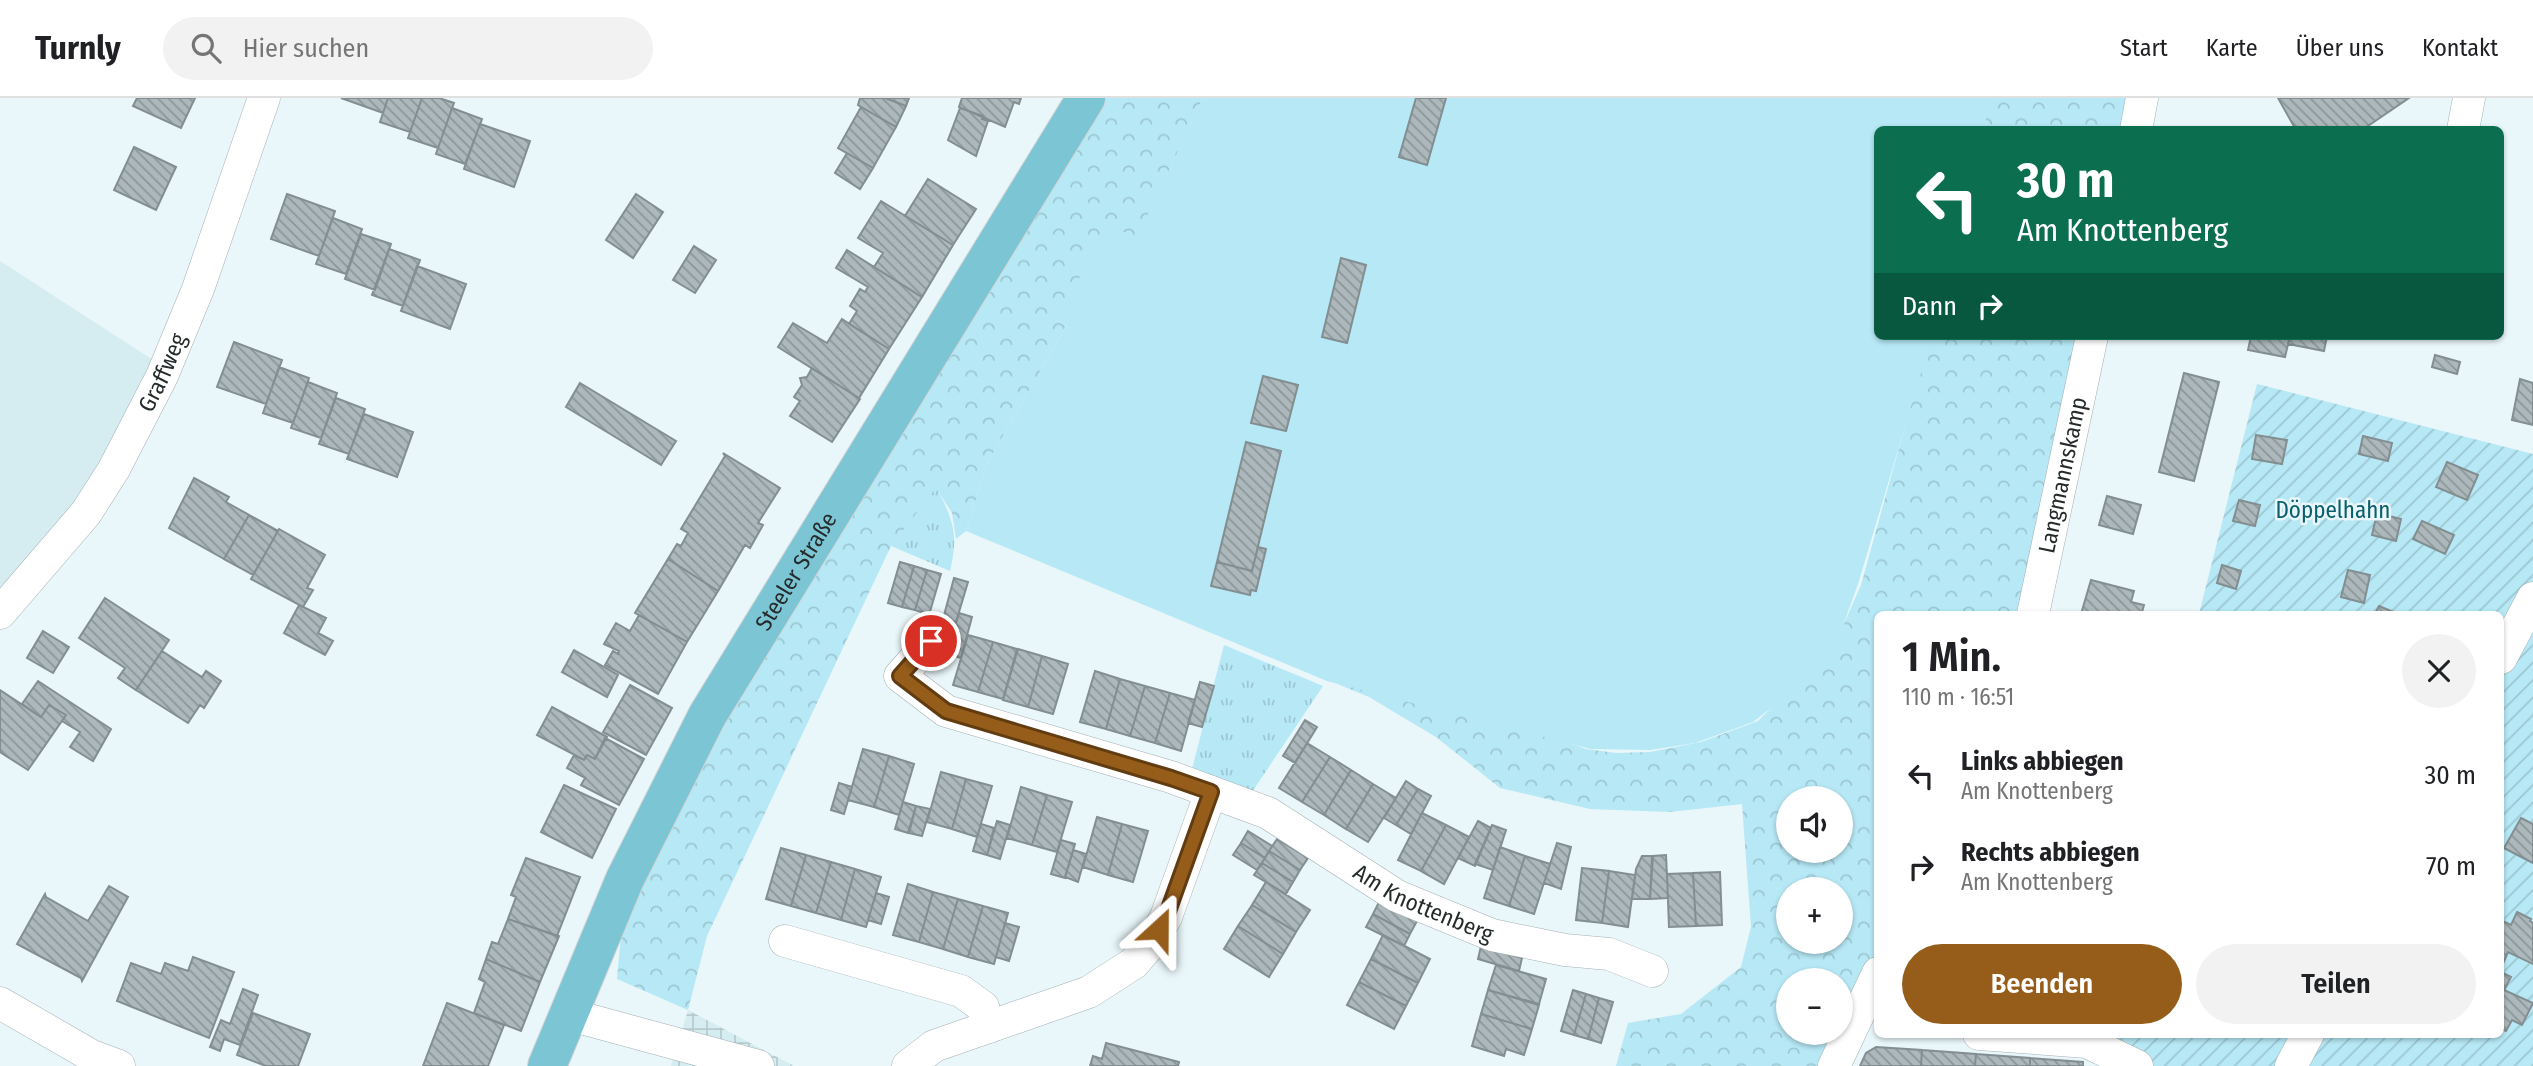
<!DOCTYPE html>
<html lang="de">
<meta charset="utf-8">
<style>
:root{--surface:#fff;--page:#f2f2f2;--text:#202124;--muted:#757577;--line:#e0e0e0;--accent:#965d1a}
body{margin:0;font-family:"Fira Sans Condensed",sans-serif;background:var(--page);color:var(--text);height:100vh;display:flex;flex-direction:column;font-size:26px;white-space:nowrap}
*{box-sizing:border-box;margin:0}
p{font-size:23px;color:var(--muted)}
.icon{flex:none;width:38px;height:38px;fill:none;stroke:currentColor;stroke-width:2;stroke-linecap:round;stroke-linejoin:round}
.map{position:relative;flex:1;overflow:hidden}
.sheet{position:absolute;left:1874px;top:513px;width:630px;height:427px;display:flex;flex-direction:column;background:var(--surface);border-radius:10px;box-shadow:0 2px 5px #0004}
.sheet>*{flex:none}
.banner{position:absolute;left:1874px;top:28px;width:630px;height:214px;border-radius:10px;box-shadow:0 2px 5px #0004;background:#0b6e4f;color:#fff;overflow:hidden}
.fabs{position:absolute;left:1776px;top:688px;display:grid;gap:14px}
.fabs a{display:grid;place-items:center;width:77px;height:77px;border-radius:50%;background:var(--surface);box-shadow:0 2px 5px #0004;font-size:35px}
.pin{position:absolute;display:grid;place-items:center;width:60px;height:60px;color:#fff;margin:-30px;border:4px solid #fff;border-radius:50%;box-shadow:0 2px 7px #0007}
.me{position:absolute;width:77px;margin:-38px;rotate:24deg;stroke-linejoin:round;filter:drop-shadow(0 0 5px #0008)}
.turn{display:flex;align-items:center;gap:24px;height:147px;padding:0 28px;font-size:32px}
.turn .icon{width:91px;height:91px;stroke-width:2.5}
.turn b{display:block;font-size:49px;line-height:60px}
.then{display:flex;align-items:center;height:66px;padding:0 28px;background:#0003;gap:14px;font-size:26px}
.round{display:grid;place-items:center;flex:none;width:74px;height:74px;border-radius:37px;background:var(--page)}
.head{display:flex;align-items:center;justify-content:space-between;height:119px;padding:0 28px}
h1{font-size:42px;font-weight:600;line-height:52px}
.button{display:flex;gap:14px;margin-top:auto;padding:14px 28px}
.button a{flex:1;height:80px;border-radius:42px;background:var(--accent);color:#fff;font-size:28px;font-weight:600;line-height:80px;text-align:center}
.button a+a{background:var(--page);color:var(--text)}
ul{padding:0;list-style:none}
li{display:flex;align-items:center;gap:21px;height:91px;padding:0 28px}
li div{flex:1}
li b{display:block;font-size:26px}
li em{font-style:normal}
header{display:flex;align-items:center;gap:42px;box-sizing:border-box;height:98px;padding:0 35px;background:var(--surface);border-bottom:2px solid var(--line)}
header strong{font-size:33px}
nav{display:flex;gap:38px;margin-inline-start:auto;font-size:24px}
.search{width:490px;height:63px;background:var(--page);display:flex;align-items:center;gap:18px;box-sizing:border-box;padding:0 24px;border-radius:38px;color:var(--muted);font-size:26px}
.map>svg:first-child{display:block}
.built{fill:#d5ecf1}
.industrial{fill:url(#industrial-grid)}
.grass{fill:url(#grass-tufts)}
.forest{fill:url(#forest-crowns);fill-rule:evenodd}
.garden{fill:url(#garden-furrows)}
.pitch{fill:#b6e8f5}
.building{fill:url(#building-back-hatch);stroke:#828e91;stroke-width:2}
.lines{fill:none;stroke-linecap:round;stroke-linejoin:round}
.minor-casing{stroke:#a4b0b4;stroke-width:33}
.major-casing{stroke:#d3d4d5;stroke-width:40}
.minor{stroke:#fff;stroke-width:32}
.major{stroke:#7cc5d4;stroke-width:38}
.route-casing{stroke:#623c11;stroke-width:18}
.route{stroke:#965d1a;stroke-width:12}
.labels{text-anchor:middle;stroke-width:5;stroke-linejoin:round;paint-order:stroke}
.street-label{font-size:23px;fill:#252a2b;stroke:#e9f6fa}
.park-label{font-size:23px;fill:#0b606f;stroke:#e9f6fa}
</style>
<header>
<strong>Turnly</strong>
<div class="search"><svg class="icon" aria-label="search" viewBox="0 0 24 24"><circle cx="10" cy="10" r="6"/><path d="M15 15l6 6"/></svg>Hier suchen</div>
<nav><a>Start</a><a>Karte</a><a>Über uns</a><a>Kontakt</a></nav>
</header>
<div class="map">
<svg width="2533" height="968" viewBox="0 0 2533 968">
<defs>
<pattern id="industrial-grid" width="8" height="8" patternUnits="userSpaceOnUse" patternTransform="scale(1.75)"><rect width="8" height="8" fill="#d5ecf1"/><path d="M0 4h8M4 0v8" fill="none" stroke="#b7cbcf"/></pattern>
<pattern id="grass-tufts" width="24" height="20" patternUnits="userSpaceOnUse" patternTransform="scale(1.75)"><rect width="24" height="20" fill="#b6e8f5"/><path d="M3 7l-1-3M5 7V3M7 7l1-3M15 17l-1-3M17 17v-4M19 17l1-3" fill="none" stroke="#9cc7d2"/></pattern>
<pattern id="forest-crowns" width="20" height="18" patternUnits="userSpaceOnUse" patternTransform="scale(1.75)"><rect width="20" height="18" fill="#b6e8f5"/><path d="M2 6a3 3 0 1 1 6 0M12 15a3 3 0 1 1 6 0" fill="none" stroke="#9cc7d2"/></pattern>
<pattern id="garden-furrows" width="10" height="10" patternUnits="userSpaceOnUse" patternTransform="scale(1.75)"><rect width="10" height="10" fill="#b6e8f5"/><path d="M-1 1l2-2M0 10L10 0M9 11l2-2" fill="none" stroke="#9cc7d2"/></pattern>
<pattern id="building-back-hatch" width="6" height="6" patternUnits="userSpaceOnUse" patternTransform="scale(1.75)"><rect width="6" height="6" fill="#acb8bb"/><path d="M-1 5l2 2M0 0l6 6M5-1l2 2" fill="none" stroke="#8c9698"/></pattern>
</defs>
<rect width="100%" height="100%" fill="#e9f6fa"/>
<path class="built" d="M0 163 159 266 73 410 0 503Z"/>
<path class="industrial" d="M688 912 794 968H671Z"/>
<path class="grass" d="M936 389C953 421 959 437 950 473L891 448Z
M1224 547 1323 588 1252 694 1192 671Z"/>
<path class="forest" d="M1087 0H1203L1137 141 1056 222 1066 228 988 364 966 433 956 441 952 415 936 390 891 448 707 838 688 912 617 881 626 781Z
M1986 0H2139L2132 31 1985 32Z
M1930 238H2089L2034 516H1878V862L1828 968H1616L1628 925 1681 916 1741 869 1751 829 1742 706 1670 714 1590 711 1500 690 1436 639 1369 599 1335 585 1508 623 1586 651 1616 655 1650 654 1701 644 1758 623 1835 546 1861 487ZM1788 700H1841V752H1788ZM1788 791H1841V844H1788ZM1788 882H1841V934H1788Z"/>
<path class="garden" d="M2257 286 2533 356V968H2142L2094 936H2501V516H2199Z"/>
<path class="pitch" d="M1203 0H1987L1985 31 1878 32V238H1932L1858 486 1837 544 1794 592 1753 624 1695 645 1650 652 1591 651 1327 583 966 433 988 364 1066 228 1056 222 1109 127 1137 140Z"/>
<path class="building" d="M137 0H195L181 30 133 8Z
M341 0H388L383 15Z
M388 0H422L410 34 380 24Z
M422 0H439L454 5 438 50 408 40Z
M860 0H885L906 8 896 29 858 7Z
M885 0H909L906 8Z
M962 0H1021L1019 6 1014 4 1005 29 959 9Z
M1416 0H1446L1427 67 1399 59Z
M2278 0H2409L2362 32H2296Z
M861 9 896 29 873 70 838 50Z
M452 10 482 21 465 66 436 56Z
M960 10 983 18 982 21 988 23 976 58 948 42Z
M480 26 530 43 514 89 464 71Z
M134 49 176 69 156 112 114 92Z
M847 55 873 70 860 91 835 75Z
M928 81 976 111 953 147 905 118Z
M287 96 335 113 319 158 271 141Z
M636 96 663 114 633 160 606 142Z
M881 103 953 147 922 199 874 169 883 155 858 140Z
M333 120 362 131 346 176 316 166Z
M361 136 391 146 375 192 345 181Z
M694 148 716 162 695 195 673 182Z
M389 151 420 162 403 208 372 197Z
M847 152 922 199 889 251 849 226 857 213 850 208 860 191 865 194 868 189 836 170Z
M1341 160 1366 167 1347 245 1322 239Z
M417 168 466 186 450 231 401 213Z
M842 221 889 251 859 300 778 249 793 225 827 245Z
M2251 238H2290L2285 259 2248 252Z
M2290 238H2327L2324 253 2288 246Z
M234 244 282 262 266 306 217 289Z
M2435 257 2460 264 2457 276 2432 269Z
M279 269 309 280 293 325 263 315Z
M812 270 860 301 832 344 790 318 800 303 794 299 802 287 800 280 807 279Z
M2184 275 2219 284 2194 383 2159 374Z
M1263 278 1298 287 1286 333 1251 325Z
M2520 281 2533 285V327L2512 322Z
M308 284 337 295 321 340 291 330Z
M580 285 676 343 661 367 566 309Z
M336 300 365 311 349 356 319 346Z
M364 316 413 334 397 379 347 361Z
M2256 337 2287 342 2282 366 2252 361Z
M2363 338 2392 345 2388 363 2359 356Z
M1246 344 1281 353 1252 473 1217 464Z
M723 355 780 390 758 425 763 427 750 450 745 447 718 493 668 461 677 446 681 448 688 435 681 431 725 358Z
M2447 364 2478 377 2467 402 2436 389Z
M194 380 229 399 226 404 249 417 224 461 169 430Z
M2107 398 2141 407 2133 436 2099 427Z
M2239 402 2260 407 2255 428 2233 423Z
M2377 415 2401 421 2396 443 2372 437Z
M249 417 278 433 253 477 224 461Z
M2422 423 2454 437 2445 456 2413 441Z
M279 431 325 457 307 490 313 492 303 509 251 481Z
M1258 449 1266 451 1256 493 1251 492 1250 497 1211 488 1217 464 1252 473Z
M668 461 718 493 687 544 635 515Z
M900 464 914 468 902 509 888 505Z
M2222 467 2241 473 2236 491 2217 485Z
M914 468 927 472 915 512 902 509Z
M927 472 941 476 929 517 915 512Z
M2348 472 2370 477 2364 505 2341 499Z
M954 480 968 484 956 524 943 521Z
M2091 482 2134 493 2131 504 2144 507 2142 514 2144 516H2081Z
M105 500 169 542 136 592 118 580 125 570 79 540Z
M299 507 326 520 318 535 333 543 325 557 284 535Z
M2379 508 2398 516H2375Z
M959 515 972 519 961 560 947 556Z
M639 517 687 544 658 596 605 567 613 553 618 556 619 553 604 546 616 525 630 533Z
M43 533 69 549 53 575 27 560Z
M968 537 993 544 978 594 953 587Z
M993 544 1017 551 1003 601 978 594Z
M1018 551 1042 558 1028 609 1003 602Z
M574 552 618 577 607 599 562 574Z
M162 553 202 579 206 573 221 583 204 610 200 607 188 625 136 592Z
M1042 558 1068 566 1053 616 1028 609Z
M1095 573 1120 581 1106 631 1080 624Z
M1120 581 1145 588 1130 638 1106 631Z
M38 583 111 631 93 663 70 649 80 634 62 623 66 617 49 607 41 619 22 606Z
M1200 584 1214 588 1202 629 1188 625Z
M630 587 672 610 646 657 603 634Z
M1145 588 1170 595 1155 645 1130 638Z
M0 592 41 619 49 607 66 617 28 672 0 654Z
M1170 595 1195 602 1181 653 1155 645Z
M552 609 607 639 595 661 587 657 584 662 537 637Z
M1305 622 1317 629 1295 665 1283 658Z
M605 640 644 661 619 707 581 687 585 680 567 670 574 657 584 662 587 657 595 661Z
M1307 645 1330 659 1302 704 1279 690Z
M863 651 889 658 874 709 848 702Z
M889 658 914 666 899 717 874 709Z
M1330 659 1351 672 1324 717 1302 704Z
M1351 672 1373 686 1346 731 1324 717Z
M941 674 966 681 952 731 927 724Z
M966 681 992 688 977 739 952 731Z
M1406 683 1418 691 1396 727 1384 720Z
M839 685 852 689 844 716 831 712Z
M1373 686 1396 700 1368 744 1346 731Z
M564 687 616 711 592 760 541 734Z
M1021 689 1047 697 1032 747 1007 740Z
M1418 691 1431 698 1411 736 1396 727Z
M1047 697 1072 704 1057 754 1032 747Z
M903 704 916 708 908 735 895 731Z
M916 708 930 711 922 738 909 735Z
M1422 715 1446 727 1421 773 1398 762Z
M1097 719 1122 726 1108 777 1083 769Z
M2521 720 2533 726V765L2504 750Z
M997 723 1010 727 1000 761 987 757Z
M1478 723 1491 730 1475 768 1458 760Z
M981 726 994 730 987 757 973 753Z
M1122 726 1148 733 1133 784 1108 777Z
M1446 727 1469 739 1444 786 1421 773Z
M1492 727 1506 732 1493 772 1475 766Z
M1248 733 1272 748 1265 760 1241 745Z
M1277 741 1308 760 1300 772 1269 753Z
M1061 742 1075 746 1065 780 1051 776Z
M1241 745 1265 760 1257 772 1233 757Z
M1557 745 1571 749 1561 791 1544 785Z
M1500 749 1525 758 1509 808 1484 800Z
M781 750 806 757 791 808 766 801Z
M1073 752 1086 756 1078 784 1065 779Z
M1269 753 1300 772 1293 784 1262 765Z
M806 757 831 764 816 815 791 808Z
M1666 757 1668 800 1650 801 1653 758Z
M1525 758 1550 766 1534 816 1509 808Z
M1642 758H1652L1650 801H1632L1636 771Z
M526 760 580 779 557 838 508 821 516 799 511 797Z
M831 764 855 771 841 822 816 815Z
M1262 765 1293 784 1286 796 1254 777Z
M1582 770 1609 773 1602 825 1576 822Z
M855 771 881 779 866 829 841 822Z
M1609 773 1635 777 1628 829 1602 825Z
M1720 774 1722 827 1696 828 1693 775Z
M1693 775 1696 828 1669 829 1667 776Z
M1266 784 1310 812 1296 834 1252 807Z
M908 786 933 794 919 844 893 837Z
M109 788 128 799 82 883 81 880 17 846 45 796 46 799 88 823Z
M933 794 958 801 943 851 919 844Z
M876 795 889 799 881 826 868 822Z
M958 801 983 808 968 859 943 851Z
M1379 804 1417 823 1410 836 1373 816Z
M1252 807 1296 834 1283 856 1238 828Z
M983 808 1008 815 994 866 968 859Z
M2517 814 2531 821 2530 823 2533 825V866L2508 854 2501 870V822L2511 827Z
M1373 816 1410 836 1404 848 1366 829Z
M508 821 559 838 540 884 486 861 492 844 498 846Z
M1005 825 1019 829 1009 863 996 859Z
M1238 828 1283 856 1269 879 1224 851Z
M1383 837 1430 861 1418 885 1371 861Z
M1481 848 1522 860 1519 873 1478 861Z
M193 859 234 874 209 940 117 903 131 865 161 876 165 865 188 873Z
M486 861 540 884 521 933 474 915 485 884 479 881Z
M1371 861 1418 885 1406 908 1359 884Z
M1496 867 1546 881 1539 906 1488 892Z
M2501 874 2511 879 2504 892 2533 905 2522 927 2512 922 2506 933 2501 931Z
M1359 884 1406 908 1394 931 1347 907Z
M243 891 258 897 240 947 224 941 220 953 210 949 221 922 230 926Z
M1488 892 1539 907 1532 931 1481 916Z
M1573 892 1586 896 1574 937 1561 933Z
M1586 896 1599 900 1588 941 1574 937Z
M1599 900 1613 904 1601 945 1588 941Z
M447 905 504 927 488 968H423Z
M253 915 310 936 298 968H266L237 957Z
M1481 916 1532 931 1524 957 1506 951 1504 958 1472 948Z
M1106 945 1179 964 1178 968H1090L1093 958 1102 961Z
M1876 949 1922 952 1921 968H1860L1866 955Z
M1922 952 1976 956 1975 968H1921Z
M1976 956 2030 960V968H1975Z
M2030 960 2083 964V968H2030Z"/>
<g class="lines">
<defs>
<g id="minor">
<path d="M2136 32 2142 0"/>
<path d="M2463 32 2469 0"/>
<path id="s1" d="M0 515 86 415 114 371 162 278 198 191 264 0"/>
<path id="s2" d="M2033 516 2092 238"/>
<path id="s3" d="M931 543 900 578 946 613 1171 679 1268 715 1397 798 1492 837 1565 852 1609 856 1652 873"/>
<path d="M2501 560 2533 500"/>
<path d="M785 843 961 893 983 909 989 929"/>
<path d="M0 905 92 958 119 968"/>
<path d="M567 916 758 968"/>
<path d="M1979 936 2087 944 2137 968"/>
<path d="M908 968 934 948 1089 894 1134 865 1152 844 1166 819 1211 694"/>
<path d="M1834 968 1878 875"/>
<path d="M2291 968 2308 936"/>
</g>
<g id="major">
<path id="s4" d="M547 968 625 781 707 618 1086 0"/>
</g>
</defs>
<use href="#minor" class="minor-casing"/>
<use href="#major" class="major-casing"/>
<use href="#minor" class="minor"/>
<use href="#major" class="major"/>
</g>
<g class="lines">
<defs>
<path id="route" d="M931 543 900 578 946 613 1171 680 1211 694 1166 819 1159 831"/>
</defs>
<use href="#route" class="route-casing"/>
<use href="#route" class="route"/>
</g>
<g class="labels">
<g class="street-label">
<text dy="8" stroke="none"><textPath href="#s1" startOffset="292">Graffweg</textPath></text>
<text dy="8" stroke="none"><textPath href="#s2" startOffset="142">Langmannskamp</textPath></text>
<text dy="8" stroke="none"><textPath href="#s4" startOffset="555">Steeler Straße</textPath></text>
<text dy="8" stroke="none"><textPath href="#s3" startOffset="623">Am Knottenberg</textPath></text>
</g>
<g class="park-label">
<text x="2333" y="420">Döppelhahn</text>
</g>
</g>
</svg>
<div class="fabs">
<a><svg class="icon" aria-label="sound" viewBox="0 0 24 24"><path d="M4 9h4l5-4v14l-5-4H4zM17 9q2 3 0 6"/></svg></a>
<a>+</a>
<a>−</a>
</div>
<div class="pin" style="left:931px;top:543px;background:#d93025"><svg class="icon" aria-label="arrive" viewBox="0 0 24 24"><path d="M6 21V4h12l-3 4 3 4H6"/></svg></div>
<svg class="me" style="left:1159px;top:831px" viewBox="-20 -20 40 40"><path d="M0-17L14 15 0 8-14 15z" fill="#965d1a" stroke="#fff" stroke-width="4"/></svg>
<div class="banner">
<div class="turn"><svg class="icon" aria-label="left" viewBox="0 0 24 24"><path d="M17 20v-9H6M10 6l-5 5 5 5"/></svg><div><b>30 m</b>Am Knottenberg</div></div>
<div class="then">Dann<svg class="icon" aria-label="right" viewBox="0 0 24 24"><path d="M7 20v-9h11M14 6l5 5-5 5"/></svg></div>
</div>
<section class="sheet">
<div class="head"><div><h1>1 Min.</h1><p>110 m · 16:51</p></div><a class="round"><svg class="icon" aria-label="close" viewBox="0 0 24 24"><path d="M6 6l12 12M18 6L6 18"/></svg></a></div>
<ul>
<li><svg class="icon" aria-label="left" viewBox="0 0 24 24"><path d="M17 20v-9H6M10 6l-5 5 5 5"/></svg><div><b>Links abbiegen</b><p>Am Knottenberg</p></div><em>30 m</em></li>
<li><svg class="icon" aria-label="right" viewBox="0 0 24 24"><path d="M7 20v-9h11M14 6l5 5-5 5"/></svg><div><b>Rechts abbiegen</b><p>Am Knottenberg</p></div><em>70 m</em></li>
</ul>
<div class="button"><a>Beenden</a><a>Teilen</a></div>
</section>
</div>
